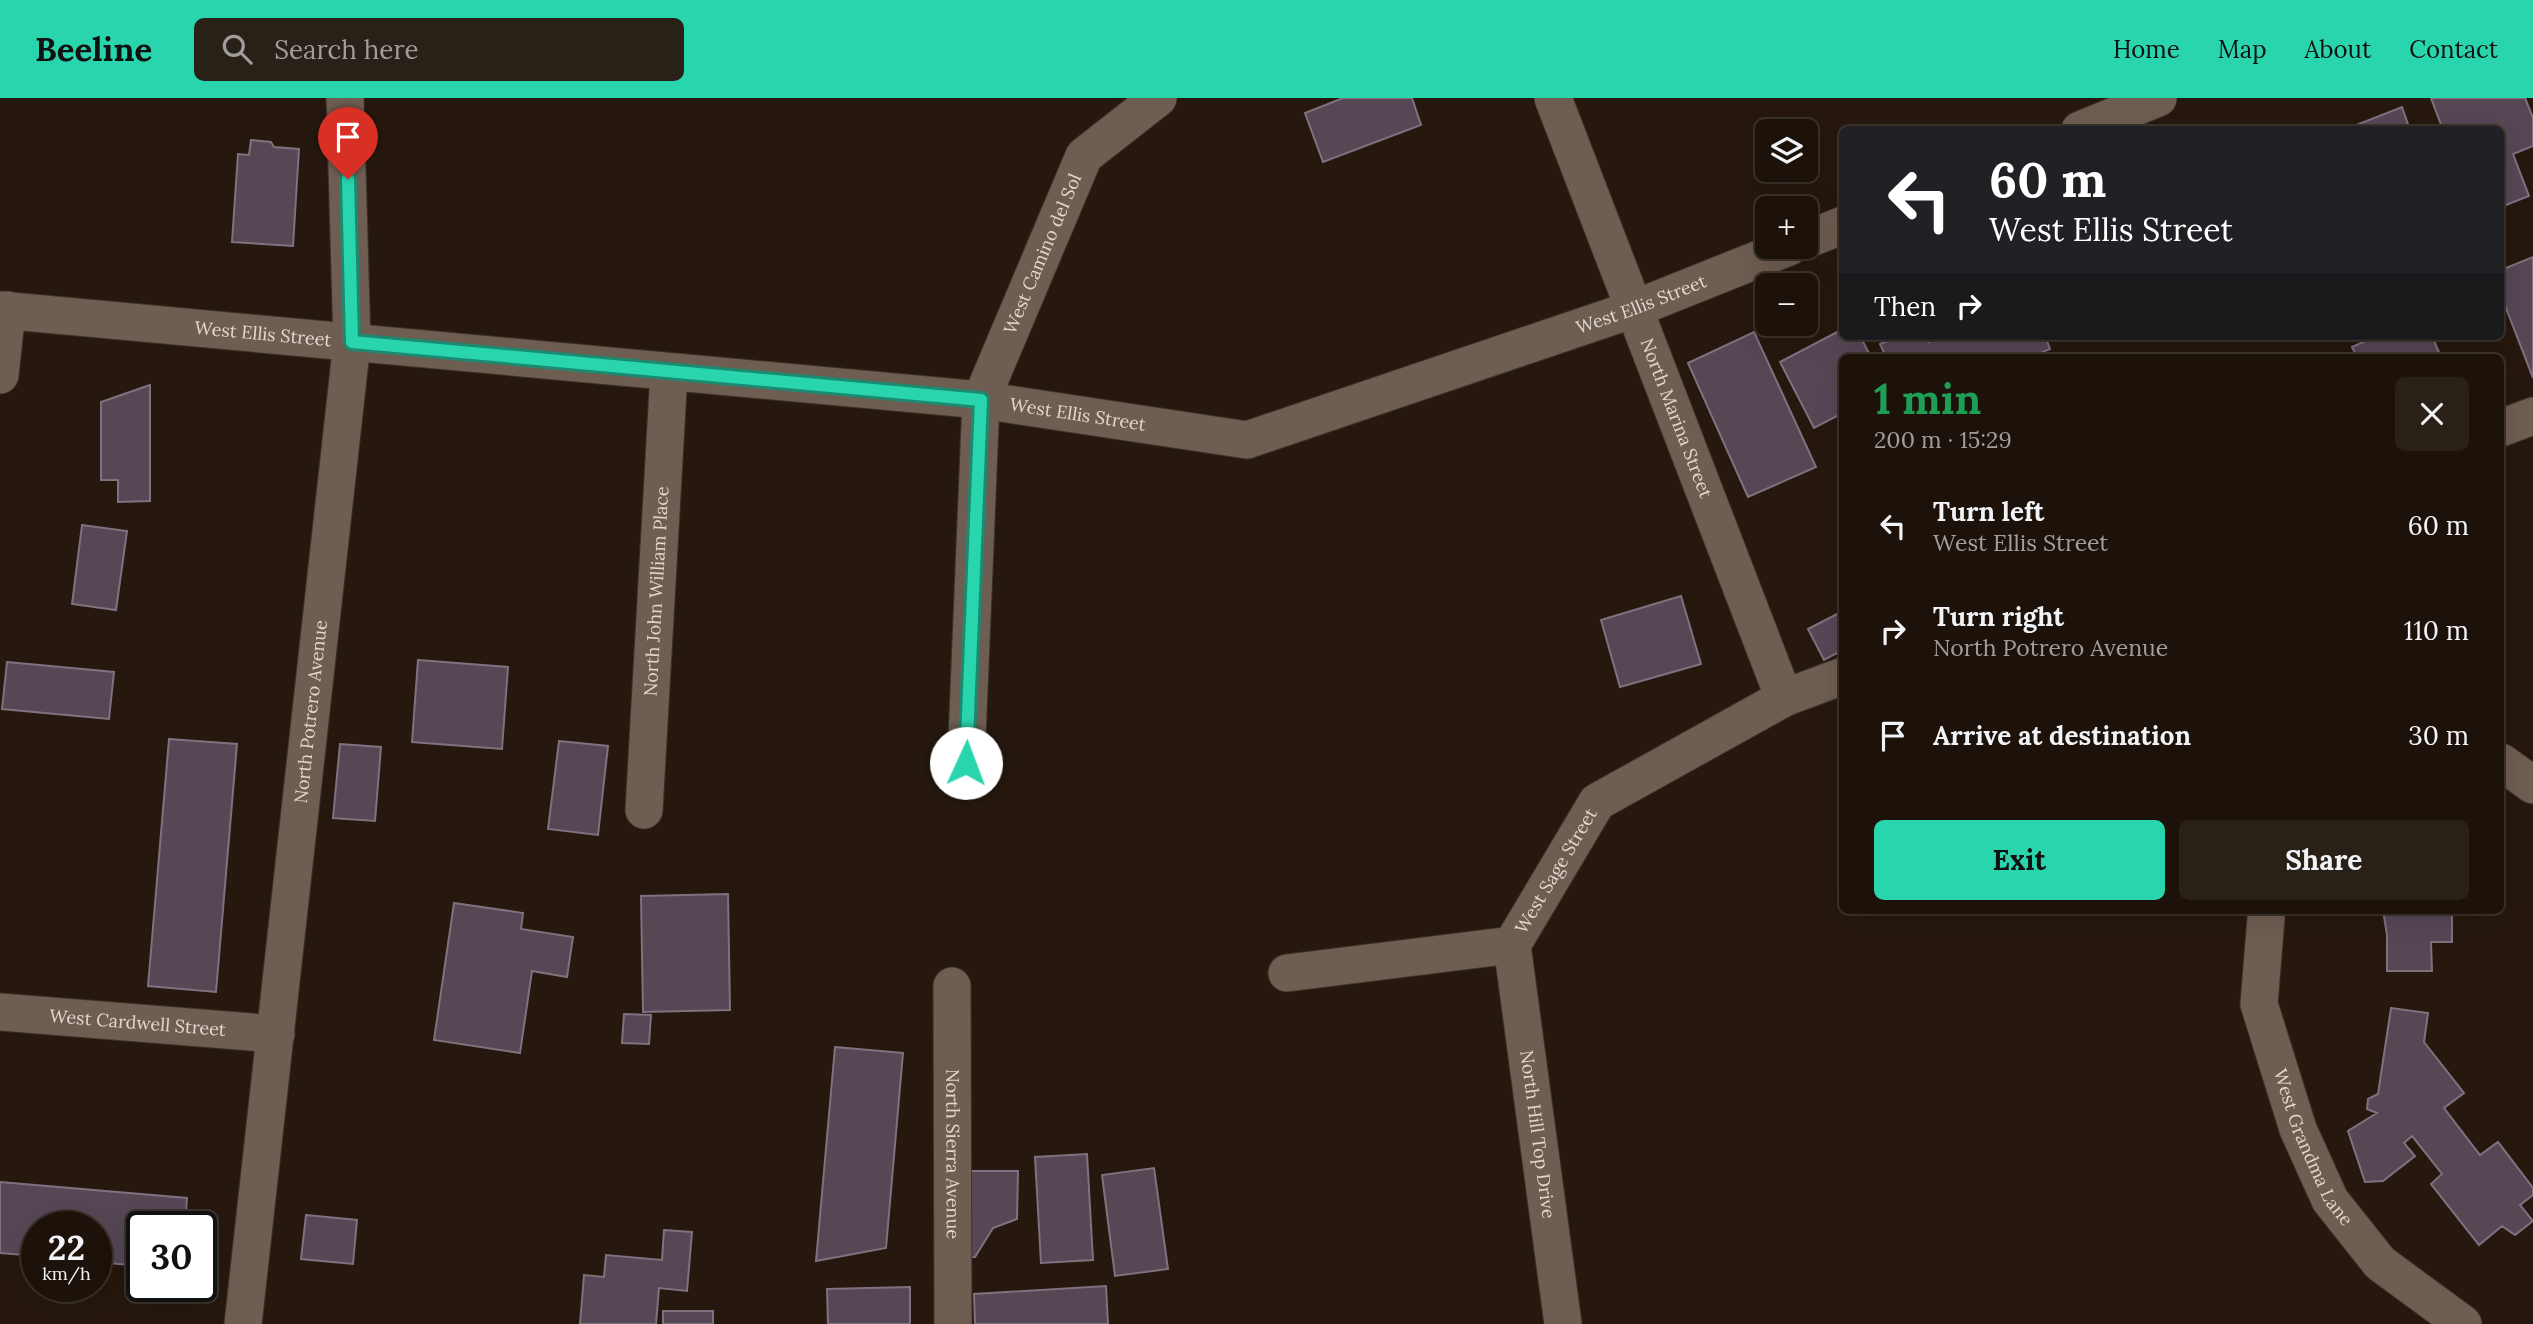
<!DOCTYPE html>
<meta charset="utf-8">
<style>
:root{--surface:#1c120a;--page:#292018;--text:#f1f3f6;--muted:#a09e9c;--line:#3a322b;--accent:#29d5ad}
body{margin:0;font-family:Lora,serif;background:var(--page);color:var(--text);height:100vh;display:flex;flex-direction:column;font-size:26px;white-space:nowrap}
*{box-sizing:border-box;margin:0}
p{font-size:23px;color:var(--muted)}
.icon{flex:none;width:38px;height:38px;fill:none;stroke:currentColor;stroke-width:2;stroke-linecap:round;stroke-linejoin:round}
.map{position:relative;flex:1;overflow:hidden}
.panel{position:absolute;left:1839px;top:256px;width:665px;height:560px;display:flex;flex-direction:column;background:var(--surface);border-radius:10px;box-shadow:0 7px 28px #0002,0 0 0 2px var(--line)}
.panel>*{flex:none}
.hud{position:absolute;left:1839px;top:28px;width:665px;height:214px;border-radius:10px;box-shadow:0 7px 28px #0002,0 0 0 2px var(--line);background:#202124;color:#fff;overflow:hidden}
.tools{position:absolute;left:1755px;top:21px;display:grid;gap:14px}
.tools a{display:grid;place-items:center;width:63px;height:63px;border-radius:10px;background:var(--surface);box-shadow:0 7px 28px #0002,0 0 0 2px var(--line);font-size:35px}
.speed{position:absolute;left:21px;top:1113px;display:flex;gap:14px;font-size:35px;font-weight:700;text-align:center}
.speed>*{display:grid;place-content:center;width:91px;height:91px;border-radius:50%;background:var(--surface);box-shadow:0 7px 28px #0002,0 0 0 2px var(--line);line-height:1}
.speed small{font-size:18px;font-weight:400}
.speed .limit{border:4px solid #111;border-radius:10px;background:#fff;color:#111}
.pin{position:absolute;display:grid;place-items:center;width:60px;height:60px;color:#fff;margin:-72px -30px;border-radius:50% 50% 50% 0;rotate:-45deg;box-shadow:0 0 7px #0007}
.pin .icon{rotate:45deg}
.me{position:absolute;width:77px;margin:-38px;rotate:2deg;stroke-linejoin:round;filter:drop-shadow(0 0 5px #0008)}
.turn{display:flex;align-items:center;gap:24px;height:147px;padding:0 35px;font-size:32px}
.turn .icon{width:91px;height:91px;stroke-width:2.5}
.turn b{display:block;font-size:49px;line-height:60px}
.then{display:flex;align-items:center;height:66px;padding:0 35px;background:#0003;gap:14px;font-size:26px}
.round{display:grid;place-items:center;flex:none;width:74px;height:74px;border-radius:10px;background:var(--page)}
.overview{display:flex;align-items:center;justify-content:space-between;height:119px;padding:0 35px}
h1{font-size:42px;font-weight:800;line-height:52px;color:#1e9e55}
.cta{display:flex;gap:14px;margin-top:auto;padding:14px 35px}
.cta a{flex:1;height:80px;border-radius:10px;background:var(--accent);color:#111;font-size:28px;font-weight:800;line-height:80px;text-align:center}
.cta a+a{background:var(--page);color:var(--text)}
ul{padding:0;list-style:none}
li{display:flex;align-items:center;gap:21px;height:105px;padding:0 35px}
li div{flex:1}
li b{display:block;font-size:26px}
li em{font-style:normal}
header{display:flex;align-items:center;gap:42px;box-sizing:border-box;height:98px;padding:0 35px;background:var(--accent);color:#111}
header strong{font-size:33px}
nav{display:flex;gap:38px;margin-inline-start:auto;font-size:24px}
.search{width:490px;height:63px;background:var(--page);display:flex;align-items:center;gap:18px;box-sizing:border-box;padding:0 24px;border-radius:10px;color:var(--muted);font-size:26px}
.map>svg:first-child{display:block}
.building{fill:#564755;stroke:#80717f;stroke-width:2}
.lines{fill:none;stroke-linecap:round;stroke-linejoin:round}
.street-casing{stroke:#3c322e;stroke-width:39}
.street{stroke:#6e5d51;stroke-width:37}
.route-casing{stroke:#1b8a70;stroke-width:18}
.route{stroke:#29d5ad;stroke-width:12}
.labels{text-anchor:middle;stroke-width:7;stroke-linejoin:round;paint-order:stroke}
.street-label{font-size:18px;fill:#e1d7d0;stroke:#0a0503}
</style>
<header>
<strong>Beeline</strong>
<div class="search"><svg class="icon" aria-label="search" viewBox="0 0 24 24"><circle cx="10" cy="10" r="6"/><path d="M15 15l6 6"/></svg>Search here</div>
<nav><a>Home</a><a>Map</a><a>About</a><a>Contact</a></nav>
</header>
<div class="map">
<svg width="2533" height="1226" viewBox="0 0 2533 1226">
<rect width="100%" height="100%" fill="#26180e"/>
<path class="building" d="M1343 0H1412L1421 27 1323 64 1305 15Z
M2431 0H2525L2533 20V48L2513 56 2529 98 2501 109V32H2443Z
M2402 9 2410 32H2352L2351 29Z
M251 42 271 44 274 49 299 51 293 148 232 144 238 56 249 57Z
M2533 159V280L2501 197V172Z
M1843 231V238H1860L1871 259H1843V315L1814 330 1780 264Z
M1754 234 1816 369 1748 399 1688 265Z
M1900 238H1927L1929 244 1944 238H2045L2050 251 2031 259H1886L1880 246Z
M2376 238H2432L2441 259H2357L2352 249Z
M150 287V403L118 404V382H101V304Z
M82 427 127 433 116 512 72 506Z
M1681 498 1701 566 1620 589 1601 522Z
M1843 513V552L1824 562 1808 531Z
M418 562 508 569 502 651 412 644Z
M7 564 114 574 109 621 2 611Z
M169 641 237 646 216 894 148 888Z
M559 643 608 648 598 737 548 731Z
M340 646 381 649 375 723 333 720Z
M728 796 730 912 643 914 641 798Z
M454 805 523 815 521 831 573 839 567 879 532 873 520 955 434 942Z
M2383 812H2452V844H2431L2432 873H2387V837Z
M2391 910 2428 915 2424 944 2464 995 2444 1010 2480 1057 2498 1044 2533 1090V1097L2520 1107 2533 1123 2515 1137 2502 1128 2479 1147 2431 1086 2442 1076 2412 1038 2404 1045 2415 1058 2383 1083 2365 1084 2348 1033 2377 1015 2367 1011 2368 1001 2378 996Z
M624 916 651 917 649 946 622 945Z
M835 949 903 955 886 1150 816 1163Z
M1087 1056 1093 1162 1041 1165 1035 1059Z
M1154 1070 1168 1171 1115 1178 1102 1077Z
M966 1073H1018L1017 1121 993 1130 975 1159 964 1160Z
M0 1084 187 1100 185 1129H142V1168L96 1164V1129H37V1158L0 1155Z
M306 1117 357 1122 353 1166 301 1161Z
M664 1132 692 1134 687 1193 659 1190 656 1226H580L584 1177 604 1179 606 1157 662 1162Z
M1106 1188 1108 1226H975L974 1196Z
M910 1189V1226H828L827 1191Z
M663 1213H713V1226H663Z"/>
<g class="lines">
<defs>
<g id="street">
<path id="s1" d="M1553 0 1784 600"/>
<path d="M2080 32 2158 0"/>
<path d="M1806 142 1843 127"/>
<path id="s2" d="M0 212 981 302 1247 342 1634 211 1789 149"/>
<path d="M0 277 7 212"/>
<path d="M2501 330 2533 318"/>
<path d="M2501 664 2533 687"/>
<path id="s3" d="M966 665 981 302 1084 58 1158 0"/>
<path id="s4" d="M644 712 669 274"/>
<path id="s5" d="M2266 820 2259 906 2298 1031 2330 1102 2380 1165 2463 1226"/>
<path id="s6" d="M1512 847 1563 1226"/>
<path id="s7" d="M1287 875 1512 847 1597 704 1784 600 1843 578"/>
<path id="s8" d="M952 888 953 1226"/>
<path id="s9" d="M0 914 276 936"/>
<path id="s10" d="M243 1226 352 244 345 0"/>
</g>
</defs>
<use href="#street" class="street-casing"/>
<use href="#street" class="street"/>
</g>
<g class="lines">
<defs>
<path id="route" d="M348 81 352 244 981 302 966 665"/>
</defs>
<use href="#route" class="route-casing"/>
<use href="#route" class="route"/>
</g>
<g class="labels">
<g class="street-label">
<text dy="6" stroke="none"><textPath href="#s3" startOffset="522">West Camino del Sol</textPath></text>
<text dy="6" stroke="none"><textPath href="#s2" startOffset="1671">West Ellis Street</textPath></text>
<text dy="6" stroke="none"><textPath href="#s2" startOffset="264">West Ellis Street</textPath></text>
<text dy="6" stroke="none"><textPath href="#s2" startOffset="1083">West Ellis Street</textPath></text>
<text dy="6" stroke="none"><textPath href="#s1" startOffset="343">North Marina Street</textPath></text>
<text dy="6" stroke="none"><textPath href="#s4" startOffset="219">North John William Place</textPath></text>
<text dy="6" stroke="none"><textPath href="#s10" startOffset="616">North Potrero Avenue</textPath></text>
<text dy="6" stroke="none"><textPath href="#s7" startOffset="313">West Sage Street</textPath></text>
<text dy="6" stroke="none"><textPath href="#s9" startOffset="138">West Cardwell Street</textPath></text>
<text dy="6" stroke="none"><textPath href="#s6" startOffset="191">North Hill Top Drive</textPath></text>
<text dy="6" stroke="none"><textPath href="#s5" startOffset="240">West Grandma Lane</textPath></text>
<text dy="6" stroke="none"><textPath href="#s8" startOffset="168">North Sierra Avenue</textPath></text>
</g>
</g>
</svg>
<div class="tools">
<a><svg class="icon" aria-label="layers" viewBox="0 0 24 24"><path d="M12 4l9 5-9 5-9-5zM3 14l9 5 9-5"/></svg></a>
<a>+</a>
<a>−</a>
</div>
<div class="speed"><div>22<small>km/h</small></div><div class="limit">30</div></div>
<div class="pin" style="left:348px;top:81px;background:#d93025"><svg class="icon" aria-label="arrive" viewBox="0 0 24 24"><path d="M6 21V4h12l-3 4 3 4H6"/></svg></div>
<svg class="me" style="left:966px;top:665px" viewBox="-20 -20 40 40"><circle r="19" fill="#fff"/><path d="M0-13L10 11 0 6-10 11z" fill="#29d5ad"/></svg>
<div class="hud">
<div class="turn"><svg class="icon" aria-label="left" viewBox="0 0 24 24"><path d="M17 20v-9H6M10 6l-5 5 5 5"/></svg><div><b>60 m</b>West Ellis Street</div></div>
<div class="then">Then<svg class="icon" aria-label="right" viewBox="0 0 24 24"><path d="M7 20v-9h11M14 6l5 5-5 5"/></svg></div>
</div>
<section class="panel">
<div class="overview"><div><h1>1 min</h1><p>200 m · 15:29</p></div><a class="round"><svg class="icon" aria-label="close" viewBox="0 0 24 24"><path d="M6 6l12 12M18 6L6 18"/></svg></a></div>
<ul>
<li><svg class="icon" aria-label="left" viewBox="0 0 24 24"><path d="M17 20v-9H6M10 6l-5 5 5 5"/></svg><div><b>Turn left</b><p>West Ellis Street</p></div><em>60 m</em></li>
<li><svg class="icon" aria-label="right" viewBox="0 0 24 24"><path d="M7 20v-9h11M14 6l5 5-5 5"/></svg><div><b>Turn right</b><p>North Potrero Avenue</p></div><em>110 m</em></li>
<li><svg class="icon" aria-label="arrive" viewBox="0 0 24 24"><path d="M6 21V4h12l-3 4 3 4H6"/></svg><div><b>Arrive at destination</b></div><em>30 m</em></li>
</ul>
<div class="cta"><a>Exit</a><a>Share</a></div>
</section>
</div>
